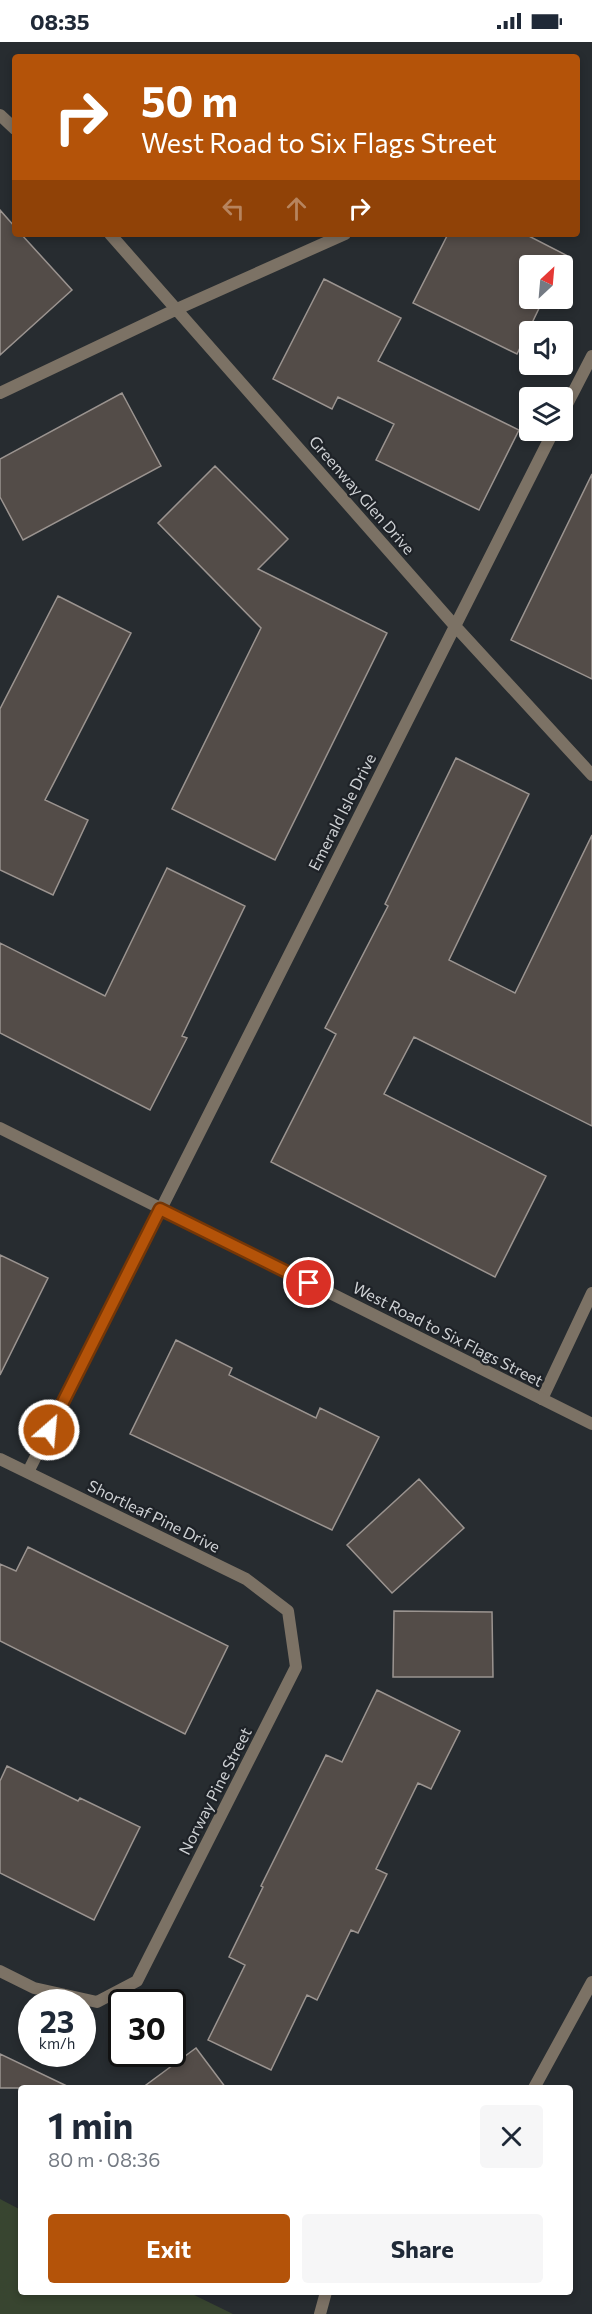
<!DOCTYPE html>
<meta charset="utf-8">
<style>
:root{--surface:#fff;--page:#f6f6f7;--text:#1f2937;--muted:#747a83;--accent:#b45309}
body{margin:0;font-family:Commissioner,sans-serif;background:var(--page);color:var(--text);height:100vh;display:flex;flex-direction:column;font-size:22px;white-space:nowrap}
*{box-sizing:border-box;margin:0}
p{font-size:20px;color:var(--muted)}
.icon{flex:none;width:33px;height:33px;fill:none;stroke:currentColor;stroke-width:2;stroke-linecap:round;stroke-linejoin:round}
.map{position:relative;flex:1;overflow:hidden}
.drawer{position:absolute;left:18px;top:2043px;width:555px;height:210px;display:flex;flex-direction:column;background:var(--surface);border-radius:6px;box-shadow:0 3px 9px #0003}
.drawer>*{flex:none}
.banner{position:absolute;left:12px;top:12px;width:568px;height:183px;border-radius:6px;box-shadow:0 3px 9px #0003;background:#b45309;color:#fff;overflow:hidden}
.needle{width:39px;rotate:26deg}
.tools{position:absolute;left:519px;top:213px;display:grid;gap:12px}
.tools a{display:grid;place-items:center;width:54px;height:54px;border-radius:6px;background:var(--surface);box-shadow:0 3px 9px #0003;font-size:30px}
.speed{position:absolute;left:18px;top:1947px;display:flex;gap:12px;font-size:30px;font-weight:700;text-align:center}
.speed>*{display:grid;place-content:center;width:78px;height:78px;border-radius:50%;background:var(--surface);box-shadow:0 3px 9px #0003;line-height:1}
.speed small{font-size:15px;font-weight:400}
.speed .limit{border:3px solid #111;border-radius:9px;background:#fff;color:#111}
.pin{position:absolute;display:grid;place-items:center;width:51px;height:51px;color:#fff;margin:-26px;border:3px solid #fff;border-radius:50%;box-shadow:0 2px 6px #0007}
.me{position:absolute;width:66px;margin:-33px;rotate:27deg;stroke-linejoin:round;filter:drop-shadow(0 0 4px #0008)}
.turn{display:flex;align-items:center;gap:21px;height:126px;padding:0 30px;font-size:27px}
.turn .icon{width:78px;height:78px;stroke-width:2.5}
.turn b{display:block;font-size:42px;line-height:51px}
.lanes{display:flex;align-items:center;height:57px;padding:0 30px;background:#0003;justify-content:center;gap:30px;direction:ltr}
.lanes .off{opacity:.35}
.round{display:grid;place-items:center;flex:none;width:63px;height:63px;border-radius:6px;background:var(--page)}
.headline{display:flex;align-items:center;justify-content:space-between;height:102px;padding:0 30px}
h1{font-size:36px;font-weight:700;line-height:45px}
.cta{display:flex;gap:12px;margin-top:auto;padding:12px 30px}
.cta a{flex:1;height:69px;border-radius:6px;background:var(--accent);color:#fff;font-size:24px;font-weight:700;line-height:69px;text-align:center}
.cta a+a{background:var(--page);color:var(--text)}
.status{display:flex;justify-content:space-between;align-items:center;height:42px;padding:0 30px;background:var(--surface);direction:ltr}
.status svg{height:16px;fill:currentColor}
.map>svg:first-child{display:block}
.green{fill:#384530}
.building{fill:#534c48;stroke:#9b9490;stroke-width:1.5}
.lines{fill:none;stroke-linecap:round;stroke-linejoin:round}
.service{stroke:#7c7265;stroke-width:12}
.minor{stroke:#7c7265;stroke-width:12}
.tertiary{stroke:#7c7265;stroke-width:12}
.route-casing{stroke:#753606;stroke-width:15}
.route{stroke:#b45309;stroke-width:10}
.labels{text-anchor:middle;stroke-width:4.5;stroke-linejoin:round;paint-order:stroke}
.street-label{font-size:16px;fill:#ced1d4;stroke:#1e2227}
</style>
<div class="status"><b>08:35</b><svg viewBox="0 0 49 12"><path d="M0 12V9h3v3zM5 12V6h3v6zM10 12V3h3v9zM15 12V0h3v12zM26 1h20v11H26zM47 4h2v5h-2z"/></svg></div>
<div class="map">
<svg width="592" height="2272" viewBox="0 0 592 2272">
<rect width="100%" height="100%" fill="#272c30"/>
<path class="green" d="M0 2157 21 2168V2250H188L233 2272H0Z"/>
<path class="building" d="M0 168 15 185V192H21L72 248 0 313Z
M448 192H525L566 213 561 224H530V256H544L517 312 413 261Z
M324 237 401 276 378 319 519 388 479 468 376 418 394 382 338 355 332 367 273 337Z
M122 351 161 424 23 498 0 455V417Z
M215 424 288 497 258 527 387 591 275 818 172 767 261 586 158 481Z
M592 432V637L511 598Z
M58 554 131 591 45 758 88 778 53 853 0 828V667Z
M456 716 529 752 449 918 515 951 592 793V1084L414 995 384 1052 546 1134 495 1235 271 1120 336 992 325 986 388 864 385 862Z
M167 826 245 864 182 994 187 996 150 1068 0 991V901L105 954Z
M0 1213 48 1236 0 1333Z
M176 1298 232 1326 229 1333 316 1376 320 1366 379 1395 332 1488 130 1392Z
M419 1437 464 1486 392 1551 347 1503Z
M28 1505 228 1604 185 1692 0 1599V1522L16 1529Z
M394 1569 492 1570 493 1635H393Z
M377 1648 460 1689 431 1747 418 1741 376 1827 387 1832 358 1891 351 1888 317 1958 307 1953 271 2028 208 1998 245 1923 229 1915 263 1845 261 1844 326 1713 342 1720Z
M7 1724 78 1759 80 1756 140 1785 94 1878 0 1831V1739Z
M196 2006 226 2046H142Z
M0 2012 71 2046H0Z"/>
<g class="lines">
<path class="service" d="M0 73 15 87
M110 192 455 584 592 733
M0 351 177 267 345 192
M562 372 592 314
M161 1167 554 388
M542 1357 592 1251
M534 2046 592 1940
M320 2272 326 2250"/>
<path class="minor" d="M0 1417 246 1537 288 1569 296 1625 137 1939 97 1960 34 1946 0 1929
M28 1430 161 1167"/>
<path class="tertiary" d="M0 1086 592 1382"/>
</g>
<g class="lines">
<defs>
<path id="route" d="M49 1388 160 1167 309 1241"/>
</defs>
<use href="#route" class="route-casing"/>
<use href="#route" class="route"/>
</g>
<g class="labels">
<g class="street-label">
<text transform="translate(362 453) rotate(49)" y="6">Greenway Glen Drive</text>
<text transform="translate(342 770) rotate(-63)" y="6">Emerald Isle Drive</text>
<text transform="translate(448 1292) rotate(27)" y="6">West Road to Six Flags Street</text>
<text transform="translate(154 1474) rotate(26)" y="6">Shortleaf Pine Drive</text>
<text transform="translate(215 1749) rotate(-63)" y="6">Norway Pine Street</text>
</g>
</g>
</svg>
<div class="tools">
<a><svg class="needle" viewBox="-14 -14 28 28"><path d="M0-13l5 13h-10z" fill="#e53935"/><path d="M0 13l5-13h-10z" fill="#747a83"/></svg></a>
<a><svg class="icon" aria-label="sound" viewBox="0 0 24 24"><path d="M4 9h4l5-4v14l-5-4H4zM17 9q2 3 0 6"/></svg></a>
<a><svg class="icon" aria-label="layers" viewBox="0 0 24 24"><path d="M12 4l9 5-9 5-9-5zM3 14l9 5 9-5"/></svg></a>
</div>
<div class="speed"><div>23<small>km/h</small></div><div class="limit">30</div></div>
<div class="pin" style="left:309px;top:1241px;background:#d93025"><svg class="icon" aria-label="arrive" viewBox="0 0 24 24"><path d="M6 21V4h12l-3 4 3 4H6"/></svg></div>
<svg class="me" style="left:49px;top:1388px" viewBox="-20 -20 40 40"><circle r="17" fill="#b45309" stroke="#fff" stroke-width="3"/><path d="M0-11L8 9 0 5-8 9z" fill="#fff"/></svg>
<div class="banner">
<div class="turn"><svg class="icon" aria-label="right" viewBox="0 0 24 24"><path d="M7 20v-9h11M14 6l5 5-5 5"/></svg><div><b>50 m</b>West Road to Six Flags Street</div></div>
<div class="lanes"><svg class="icon off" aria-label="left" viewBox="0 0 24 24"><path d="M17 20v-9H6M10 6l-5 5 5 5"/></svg><svg class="icon off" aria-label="ahead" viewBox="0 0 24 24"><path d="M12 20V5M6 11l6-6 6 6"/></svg><svg class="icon" aria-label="right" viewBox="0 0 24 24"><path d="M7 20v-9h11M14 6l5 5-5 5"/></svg></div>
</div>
<section class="drawer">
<div class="headline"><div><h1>1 min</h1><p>80 m · 08:36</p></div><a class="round"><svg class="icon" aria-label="close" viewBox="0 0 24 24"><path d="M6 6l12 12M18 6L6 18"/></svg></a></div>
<div class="cta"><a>Exit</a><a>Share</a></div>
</section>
</div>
